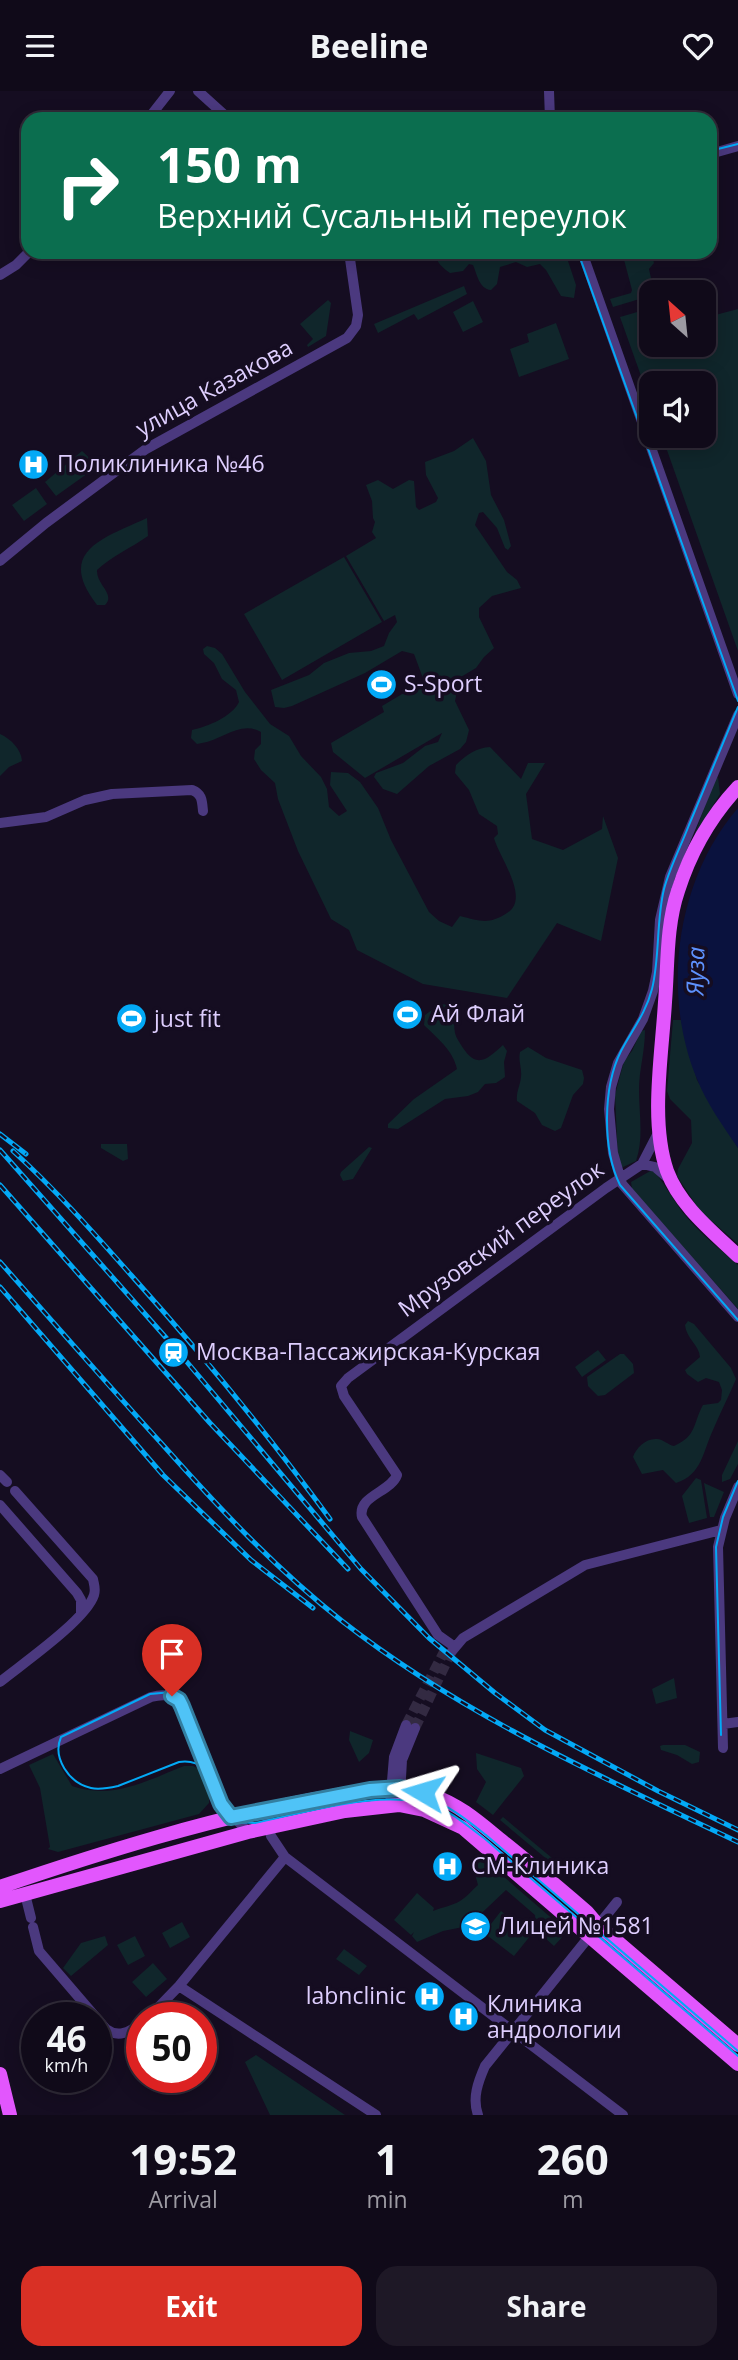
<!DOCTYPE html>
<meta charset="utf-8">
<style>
:root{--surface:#100a19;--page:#1e1826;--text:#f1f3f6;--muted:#9c9aa2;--line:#302b38;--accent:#d93025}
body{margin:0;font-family:"Open Sans",sans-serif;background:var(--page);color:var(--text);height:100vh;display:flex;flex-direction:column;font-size:26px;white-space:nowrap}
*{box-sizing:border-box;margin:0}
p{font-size:23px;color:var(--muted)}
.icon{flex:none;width:38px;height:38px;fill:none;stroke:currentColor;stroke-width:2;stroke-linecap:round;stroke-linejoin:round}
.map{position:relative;height:2024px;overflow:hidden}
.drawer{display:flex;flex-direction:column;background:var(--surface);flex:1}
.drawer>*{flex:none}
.top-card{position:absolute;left:21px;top:21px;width:696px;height:147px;border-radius:21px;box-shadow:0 4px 18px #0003,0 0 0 2px var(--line);background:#0b6e4f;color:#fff;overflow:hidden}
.needle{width:46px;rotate:333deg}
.buttons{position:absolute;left:639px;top:189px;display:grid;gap:14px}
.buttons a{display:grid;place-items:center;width:77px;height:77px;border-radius:14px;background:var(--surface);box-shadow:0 4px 18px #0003,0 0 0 2px var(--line);font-size:35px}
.speed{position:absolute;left:21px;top:1911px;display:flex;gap:14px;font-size:35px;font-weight:700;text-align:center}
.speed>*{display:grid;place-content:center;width:91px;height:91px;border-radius:50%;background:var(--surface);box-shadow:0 4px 18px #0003,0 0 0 2px var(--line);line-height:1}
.speed small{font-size:18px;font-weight:400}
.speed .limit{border:10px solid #d22;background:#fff;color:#111}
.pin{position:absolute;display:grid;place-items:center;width:60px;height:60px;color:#fff;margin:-72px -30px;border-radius:50% 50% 50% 0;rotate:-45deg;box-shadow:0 0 7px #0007}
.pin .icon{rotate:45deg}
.me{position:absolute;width:77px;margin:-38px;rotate:277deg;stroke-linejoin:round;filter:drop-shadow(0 0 5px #0008)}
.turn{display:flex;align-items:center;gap:24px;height:147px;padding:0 21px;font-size:32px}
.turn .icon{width:91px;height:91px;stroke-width:2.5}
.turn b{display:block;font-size:49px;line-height:60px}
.eta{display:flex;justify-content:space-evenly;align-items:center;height:119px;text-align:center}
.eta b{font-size:42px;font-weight:700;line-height:49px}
.action{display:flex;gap:14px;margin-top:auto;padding:14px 21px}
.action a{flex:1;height:80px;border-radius:21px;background:var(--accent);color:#fff;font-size:28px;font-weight:700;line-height:80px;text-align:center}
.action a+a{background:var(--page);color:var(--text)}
header{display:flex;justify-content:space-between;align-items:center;height:91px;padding:0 21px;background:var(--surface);font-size:32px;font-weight:700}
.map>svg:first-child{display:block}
.green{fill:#10262b}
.water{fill:#0a123e}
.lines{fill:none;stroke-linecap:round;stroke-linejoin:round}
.minor-tunnel{stroke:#332a42;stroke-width:10;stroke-dasharray:10 5;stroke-linecap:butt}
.minor{stroke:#4b397f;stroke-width:10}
.major{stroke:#e256fd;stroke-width:14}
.tram{stroke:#03a9f6;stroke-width:2}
.rail-casing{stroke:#03a9f6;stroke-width:5}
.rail{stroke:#150d21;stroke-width:2.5;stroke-dasharray:8;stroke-linecap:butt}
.route-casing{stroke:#337fa1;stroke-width:18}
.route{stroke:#4fc3f7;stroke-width:12}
.labels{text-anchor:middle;stroke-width:7;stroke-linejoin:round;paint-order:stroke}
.street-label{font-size:23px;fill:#decefe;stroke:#150d21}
.poi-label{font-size:23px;fill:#decefe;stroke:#150d21;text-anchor:start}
.water-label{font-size:24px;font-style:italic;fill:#5d91fd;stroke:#150d21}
</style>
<header><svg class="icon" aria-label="menu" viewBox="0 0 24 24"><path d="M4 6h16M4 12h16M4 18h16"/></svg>Beeline<svg class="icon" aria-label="heart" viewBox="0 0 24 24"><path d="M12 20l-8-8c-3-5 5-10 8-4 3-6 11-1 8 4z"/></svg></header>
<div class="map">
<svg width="738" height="2024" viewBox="0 0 738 2024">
<rect width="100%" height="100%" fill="#150d21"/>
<path class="green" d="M436 161H565L576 194 574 207 561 205 546 179 540 173 527 176 516 171 500 176 497 193 491 199C479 198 477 183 473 174L469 173 463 180 450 182C442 176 435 171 436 161Z
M622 161H651L654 172 649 178 654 201 643 207 613 216 610 208 631 202 632 199Z
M464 195 467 203 418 229 414 223 378 242 374 233Z
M328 209 331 212 326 245 308 256 307 254 313 248 300 233Z
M473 210 483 231 463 241 453 221Z
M651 217V254H704V227L738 218V560L662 345H704V292H651V313L620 226Z
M556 232 569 268 519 286 510 258 529 251 527 243Z
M180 317 184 324 157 337 154 331 160 327 165 329Z
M473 347 486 370 491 404 504 429 511 455 508 459 505 457 497 437 483 421 479 422 475 434 507 481 517 489 521 497 492 505 479 517V526L494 557 484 566 476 577 454 590 457 601 455 610 469 639 466 651 460 658 429 675 397 703 383 698 374 686 376 682 403 672 425 655 438 651 442 642 365 687 333 661 331 652 384 621 382 615 424 590 414 563 402 560 365 582 292 615 284 617 275 616 271 599 309 584 324 572 349 562 371 560 384 555 389 542 397 531 395 524 384 530 346 465 376 447 372 441 375 431 373 427 372 410 366 394 378 389 393 398 409 389 414 390 416 416 419 419 436 411 438 407 426 384 425 371 454 360Z
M82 360 98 375 56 405 45 391Z
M36 397 47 413 24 430 12 414Z
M147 427 148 445C131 457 112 465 97 479 96 494 116 503 105 514H97C55 460 104 447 147 427Z
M344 466 382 531 282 589 244 523Z
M207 555 215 557 222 563 245 601 270 633 289 645 301 665 321 686 327 698 329 716 339 725 347 720 330 694 331 681 348 682 360 691 378 717 391 749 429 821 439 830 452 836 460 825C480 830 489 834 507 822 531 808 499 766 494 747L498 743 497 735 479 723 469 699 455 682 456 674C466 664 476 657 490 656L521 688 528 672H545L526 703 532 748 563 759 602 738 603 725 618 767 601 850 557 832 507 907 423 893 357 859 349 839 331 828 298 760 278 708 275 692 261 679 254 668 255 659 261 653V641C241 629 222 649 202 652L197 653 191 647 192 639C207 636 233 625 239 611L236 599 222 588 214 572 204 563 203 558Z
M0 643C11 648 21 658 22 670L9 676 0 685Z
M718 686 720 703 693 747 715 689Z
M440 913 451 914C456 924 453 931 455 942 456 947 460 952 463 957 478 979 488 967 503 954L507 960 504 971 505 986 496 992 485 993 478 1001 468 1005 445 1008 398 1038 388 1037V1033L414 1008 457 978C453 959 437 947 424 934L425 924Z
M673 929H681L697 989 738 1057V1153L700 1120 677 1085 678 1078 692 1052 691 1029 670 1008 667 1000Z
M645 939C645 961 639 979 639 999 639 1023 644 1047 636 1070L621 1077 618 1069 615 1004 624 970 632 960 641 940Z
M528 956 546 967 582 979 584 987 583 993 573 1004 561 1037 555 1040 542 1034 535 1022 517 1010C516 1001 520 995 521 986 522 976 518 970 520 961Z
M101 1053H127L128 1068 123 1070 101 1057Z
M369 1056 372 1057 353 1088 343 1090 340 1084 341 1081Z
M652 1079C660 1084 676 1114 685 1124 700 1143 720 1158 738 1174V1218L632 1098 631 1091Z
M688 1230 694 1233 731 1277 736 1288C729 1305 720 1322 713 1339 703 1360 702 1384 676 1392L663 1379 642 1383 633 1366C636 1357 646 1347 657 1348 663 1348 668 1354 674 1355 697 1345 693 1332 703 1314L718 1312 721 1309 722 1299 719 1291 706 1287 698 1291 687 1283 685 1279 700 1266C699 1254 686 1247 685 1234Z
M598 1259 606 1269 582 1286 575 1276Z
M620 1263H624L633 1273 634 1282 605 1304 598 1305 588 1295 587 1286Z
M738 1350V1373L730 1388 722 1391V1384Z
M696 1387 701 1389 707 1427 689 1432 682 1405Z
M704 1392 724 1401 714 1426H710Z
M674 1587 677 1607 656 1613 652 1598Z
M350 1640 373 1649 369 1662 359 1671 349 1649Z
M663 1654H685L700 1661 699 1671 692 1673 677 1664 661 1659 660 1655Z
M476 1662 521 1677 524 1685 493 1724 476 1711 486 1691 477 1678Z
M53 1663 72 1695C113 1709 146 1690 184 1675H193L199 1678 209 1706V1712L199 1723 58 1761 48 1758 50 1756 40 1697 29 1674Z
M503 1726 552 1767 549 1770 500 1729Z
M481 1766 563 1837 566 1842 554 1855 536 1839 535 1824 506 1799 468 1835 443 1840 417 1851 412 1845 414 1841 411 1844 394 1829 417 1802 434 1817 433 1820C442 1816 452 1815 460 1810 467 1806 472 1799 478 1794L473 1776Z
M501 1820 531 1844 514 1865 484 1842Z
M182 1831 190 1846 170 1857 162 1842Z
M105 1845 108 1854 71 1885 63 1877 81 1852Z
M135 1845 145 1865 128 1874 117 1854Z
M344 1858 367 1875 359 1884 336 1868Z
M153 1872 167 1888 146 1906 132 1891Z
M256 1964 345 2024H270L245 1971Z"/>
<path class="water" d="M738 717V1057C723 1035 707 1013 697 988 661 902 676 788 738 717Z"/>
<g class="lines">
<path class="minor-tunnel" d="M406 1634 446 1557
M415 1637 452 1560"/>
<path class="minor" d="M198 0 229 28
M549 0 550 28
M148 28 170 0
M710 63 738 55
M582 161 738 603
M0 184 16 174 29 161
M0 470 46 432 146 358 347 247 356 235 358 224 349 161
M738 624 670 786 660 829 657 881 653 900 643 928 618 972 611 996 609 1018 613 1062 622 1093 738 1226
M0 732 46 726 85 709 112 703 192 699C202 703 202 709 203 720
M642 1073 655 1076 669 1088
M0 1384 7 1391
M0 1414 77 1502 81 1509V1523
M455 1556 438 1544 362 1426C357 1405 391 1401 397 1384L344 1305 341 1295 348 1287 606 1097 642 1073 658 1042
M452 1560 463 1547 585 1474 721 1439
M0 1591C22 1573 86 1529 94 1504 96 1498 94 1494 93 1488L15 1400
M723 1633 738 1631
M723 1657 718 1456 725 1427 738 1396
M0 1678 151 1606C170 1601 178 1606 186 1623L221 1712 248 1741
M400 1705 402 1669 415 1637
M390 1714 394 1666 406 1634
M265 1718 271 1745 285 1766 623 2024
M25 1803 31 1827
M33 1836 39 1860 106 1938C119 1948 130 1940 142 1932
M179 1895 376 2024
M148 1927 179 1895 285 1766
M478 2024C472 2007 478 1991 485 1975L617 1811"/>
<path class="major" d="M738 696C711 725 690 762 678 800 666 835 668 875 665 911 662 963 650 1031 667 1080 680 1115 712 1140 738 1165
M0 1796C103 1761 209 1728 316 1708 354 1701 393 1691 431 1704 459 1713 480 1732 502 1750 531 1773 559 1797 587 1821L598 1834 738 1954
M0 1810 248 1741 345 1720 399 1714 424 1719 463 1737 738 1973
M0 1983 10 2024"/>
<path class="tram" d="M710 60 738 53
M578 161 738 610
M738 616C722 655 706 694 689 734 681 755 670 776 664 798 656 831 660 866 652 898 646 922 632 939 621 960 603 996 602 1057 620 1094L738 1229
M721 1644 716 1456 723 1426 738 1390
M738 1960 486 1744C467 1729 449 1714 426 1707 383 1694 300 1719 254 1727 240 1726 232 1726 225 1713L185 1611 172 1601 150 1603 61 1646C52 1667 69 1692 91 1697 100 1699 109 1697 118 1695L179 1671C223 1665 205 1722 238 1731 243 1732 250 1731 255 1732 308 1721 389 1695 440 1717 456 1724 470 1737 484 1747L738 1965"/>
<defs>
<path id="rail" d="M0 1043 26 1063
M0 1059 176 1258 361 1478 429 1547 495 1602 545 1639 658 1700 738 1739
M13 1060C55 1098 93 1141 131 1184 201 1262 268 1343 330 1428
M0 1094 210 1332 348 1478
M0 1171C54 1232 107 1293 162 1353 218 1416 276 1478 342 1530 462 1624 602 1686 738 1751
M0 1196 163 1384 251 1469 313 1517"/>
</defs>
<use href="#rail" class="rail-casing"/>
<use href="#rail" class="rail"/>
</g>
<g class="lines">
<defs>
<path id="route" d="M172 1605 179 1609 182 1615 221 1713 231 1726 370 1699 400 1697 423 1701"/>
</defs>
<use href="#route" class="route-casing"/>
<use href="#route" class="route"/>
</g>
<defs>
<symbol id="hospital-disc" viewBox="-11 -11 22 22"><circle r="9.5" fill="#03a9f6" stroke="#150d21"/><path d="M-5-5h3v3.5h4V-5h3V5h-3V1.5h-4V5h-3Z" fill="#fff"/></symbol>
<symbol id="stadium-disc" viewBox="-11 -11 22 22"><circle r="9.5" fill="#03a9f6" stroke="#150d21"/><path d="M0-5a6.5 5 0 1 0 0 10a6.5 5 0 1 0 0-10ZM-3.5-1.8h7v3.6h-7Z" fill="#fff"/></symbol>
<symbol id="station-disc" viewBox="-11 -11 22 22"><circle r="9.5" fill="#03a9f6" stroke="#150d21"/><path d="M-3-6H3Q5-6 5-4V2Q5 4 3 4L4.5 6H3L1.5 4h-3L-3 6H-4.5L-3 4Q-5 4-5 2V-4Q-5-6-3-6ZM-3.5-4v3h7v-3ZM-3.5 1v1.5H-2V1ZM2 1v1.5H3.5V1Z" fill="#fff"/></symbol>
<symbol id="school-disc" viewBox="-11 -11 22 22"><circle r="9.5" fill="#03a9f6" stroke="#150d21"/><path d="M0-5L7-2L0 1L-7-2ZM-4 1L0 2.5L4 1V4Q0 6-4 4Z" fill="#fff"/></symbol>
</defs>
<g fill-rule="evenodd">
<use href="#hospital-disc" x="16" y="356" width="35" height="35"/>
<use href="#stadium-disc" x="364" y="576" width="35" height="35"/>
<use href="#stadium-disc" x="390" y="906" width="35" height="35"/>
<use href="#stadium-disc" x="114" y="910" width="35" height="35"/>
<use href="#station-disc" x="156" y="1244" width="35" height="35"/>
<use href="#hospital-disc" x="430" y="1758" width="35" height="35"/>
<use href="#school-disc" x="458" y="1818" width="35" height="35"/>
<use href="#hospital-disc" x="412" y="1888" width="35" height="35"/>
<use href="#hospital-disc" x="446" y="1908" width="35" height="35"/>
</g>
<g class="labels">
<g class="street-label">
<text transform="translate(214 297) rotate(-29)" y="8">улица Казакова</text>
<text transform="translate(501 1148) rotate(-36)" y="8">Мрузовский переулок</text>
</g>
<g class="poi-label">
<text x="57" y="381">Поликлиника №46</text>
<text x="404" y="601">S-Sport</text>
<text x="431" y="931">Ай Флай</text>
<text x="154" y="936">just fit</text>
<text x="196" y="1269">Москва-Пассажирская-Курская</text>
<text x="471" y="1783">СМ-Клиника</text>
<text x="499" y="1843">Лицей №1581</text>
<text x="406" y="1913" text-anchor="end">labnclinic</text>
<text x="487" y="1921">Клиника<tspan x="487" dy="26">андрологии</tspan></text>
</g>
<g class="water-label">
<text transform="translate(696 880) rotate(-89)" y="8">Яуза</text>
</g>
</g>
</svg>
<div class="buttons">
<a><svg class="needle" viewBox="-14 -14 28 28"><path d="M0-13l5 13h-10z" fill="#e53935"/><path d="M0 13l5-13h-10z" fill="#9c9aa2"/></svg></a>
<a><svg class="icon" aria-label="sound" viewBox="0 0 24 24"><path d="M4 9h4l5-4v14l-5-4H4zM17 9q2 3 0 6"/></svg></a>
</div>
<div class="speed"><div>46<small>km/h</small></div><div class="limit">50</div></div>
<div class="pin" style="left:172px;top:1605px;background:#d93025"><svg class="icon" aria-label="arrive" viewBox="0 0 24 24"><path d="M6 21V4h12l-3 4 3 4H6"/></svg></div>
<svg class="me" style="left:423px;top:1701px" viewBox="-20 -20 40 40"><path d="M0-17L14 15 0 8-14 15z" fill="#4fc3f7" stroke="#fff" stroke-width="4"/></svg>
<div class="top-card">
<div class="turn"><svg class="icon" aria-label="right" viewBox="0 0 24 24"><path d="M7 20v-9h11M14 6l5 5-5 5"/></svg><div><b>150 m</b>Верхний Сусальный переулок</div></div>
</div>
</div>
<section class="drawer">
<div class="eta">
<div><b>19:52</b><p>Arrival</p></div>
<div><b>1</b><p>min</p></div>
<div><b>260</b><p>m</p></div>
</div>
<div class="action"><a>Exit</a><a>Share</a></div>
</section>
